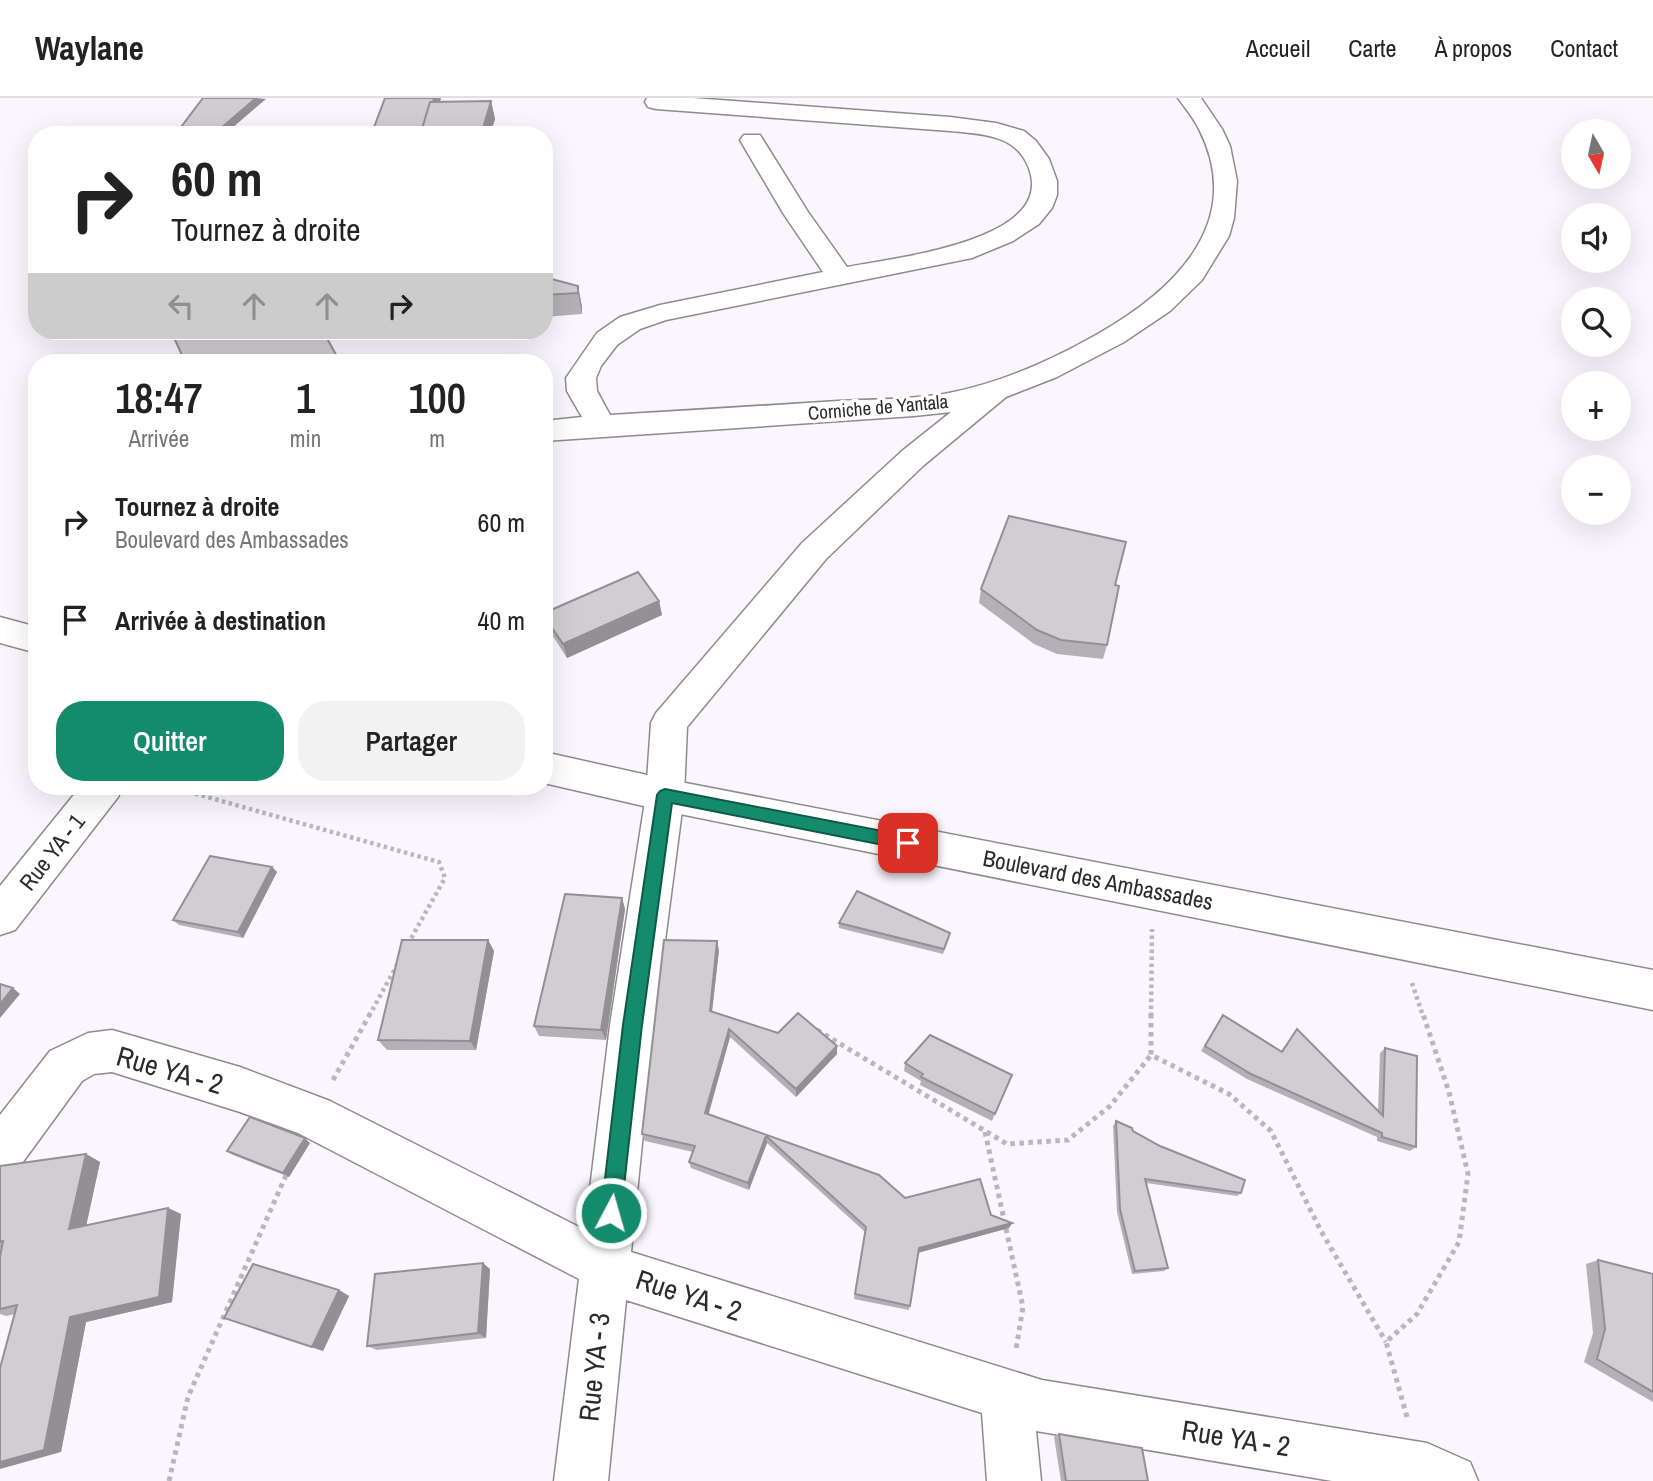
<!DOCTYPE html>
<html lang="fr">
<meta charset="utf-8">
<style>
:root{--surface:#fff;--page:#f2f2f2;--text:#222;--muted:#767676;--line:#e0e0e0;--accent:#158b6d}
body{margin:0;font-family:"Archivo Narrow",sans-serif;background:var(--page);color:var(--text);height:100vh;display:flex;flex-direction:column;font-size:26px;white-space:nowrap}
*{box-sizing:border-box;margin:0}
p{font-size:23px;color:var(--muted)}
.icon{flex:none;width:38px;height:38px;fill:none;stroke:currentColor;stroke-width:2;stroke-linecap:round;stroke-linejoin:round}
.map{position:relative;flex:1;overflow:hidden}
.panel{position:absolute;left:28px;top:256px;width:525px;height:441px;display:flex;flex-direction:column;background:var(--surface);border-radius:28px;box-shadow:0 7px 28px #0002}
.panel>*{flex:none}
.top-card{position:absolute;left:28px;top:28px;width:525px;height:214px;border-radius:28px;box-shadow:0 7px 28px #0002;background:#fff;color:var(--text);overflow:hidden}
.needle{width:46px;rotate:171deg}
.controls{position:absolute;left:1561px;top:21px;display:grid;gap:14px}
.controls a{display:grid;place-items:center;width:70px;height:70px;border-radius:50%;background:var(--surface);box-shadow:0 7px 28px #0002;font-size:35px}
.pin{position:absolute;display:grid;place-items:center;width:60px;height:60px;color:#fff;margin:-30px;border-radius:14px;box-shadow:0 4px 10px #0006}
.me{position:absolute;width:77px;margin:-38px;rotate:6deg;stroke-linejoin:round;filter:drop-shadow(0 0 5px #0008)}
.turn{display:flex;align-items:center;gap:24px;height:147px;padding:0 28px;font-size:32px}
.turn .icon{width:91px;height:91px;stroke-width:2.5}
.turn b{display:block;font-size:49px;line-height:60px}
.lanes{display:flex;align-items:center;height:66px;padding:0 28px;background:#0003;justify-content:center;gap:35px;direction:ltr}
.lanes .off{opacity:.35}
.eta{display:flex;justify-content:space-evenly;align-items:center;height:119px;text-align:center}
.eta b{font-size:42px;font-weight:600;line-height:49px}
.primary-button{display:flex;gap:14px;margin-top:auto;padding:14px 28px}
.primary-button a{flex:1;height:80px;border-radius:28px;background:var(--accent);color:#fff;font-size:28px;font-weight:600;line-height:80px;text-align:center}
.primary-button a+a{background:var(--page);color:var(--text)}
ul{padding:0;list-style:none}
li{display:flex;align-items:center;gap:21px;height:98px;padding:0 28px}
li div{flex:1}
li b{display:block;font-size:26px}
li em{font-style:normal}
header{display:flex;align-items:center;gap:42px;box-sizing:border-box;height:98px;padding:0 35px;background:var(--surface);border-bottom:2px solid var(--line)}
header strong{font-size:33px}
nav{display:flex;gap:38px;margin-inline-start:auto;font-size:24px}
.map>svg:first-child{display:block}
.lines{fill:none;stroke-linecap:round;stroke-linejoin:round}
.minor-casing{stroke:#8f8a90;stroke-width:3}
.secondary-casing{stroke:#8f8a90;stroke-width:3}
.path-far1{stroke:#bab6bc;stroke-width:4.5;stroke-dasharray:3.5 3.5;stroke-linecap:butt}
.path{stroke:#bab6bc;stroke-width:5;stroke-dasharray:4.5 4.5;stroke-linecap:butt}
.minor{fill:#fff;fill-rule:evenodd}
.secondary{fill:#fff;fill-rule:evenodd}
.wall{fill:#b5b0b5}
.shaded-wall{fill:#939094}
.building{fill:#d2cdd3;stroke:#939094;stroke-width:2}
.route{fill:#158b6d;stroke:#0e5a47;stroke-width:2}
.labels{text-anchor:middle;stroke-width:7;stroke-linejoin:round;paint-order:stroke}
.far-street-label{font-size:19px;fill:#2b2a2c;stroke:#fff}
.street-label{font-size:23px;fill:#2b2a2c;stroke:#fff}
.near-street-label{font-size:28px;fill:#2b2a2c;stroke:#fff}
</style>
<header>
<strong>Waylane</strong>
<nav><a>Accueil</a><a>Carte</a><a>À propos</a><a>Contact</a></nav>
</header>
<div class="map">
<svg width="1653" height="1383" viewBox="0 0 1653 1383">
<rect width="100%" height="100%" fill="#fbf6fd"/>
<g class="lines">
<defs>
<path id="minor" d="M647 0H693L950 19 996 25 1024 33 1036 43 1049 61 1057 83V97L1052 110 1039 126 1013 143 972 160 666 222 640 231 617 247 601 268 596 280 597 293 610 317C686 313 762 308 838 303 874 301 912 302 949 295 1000 285 1050 263 1096 237 1172 194 1247 126 1199 31 1193 19 1185 10 1178 0H1201L1222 31 1230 48 1237 83 1234 120 1229 138 1202 182 1170 213 1124 244 1057 279 1006 299 924 367 826 461 687 629 684 697 654 927 631 1154 1042 1282 1427 1345 1470 1364 1478 1383H1332L1036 1333 1041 1383H987L982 1315 626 1202 608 1383H554L579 1181 298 1035 240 1014 112 974 94 976 82 983 17 1072 0 1078V1017L50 953 88 935 112 932 240 969 330 1003 585 1132 610 927 646 697 651 625 656 615 802 445 902 353 951 314 914 318 544 343V323L582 319 567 293 566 280 597 235 620 219 660 207 823 174 783 115 740 42 744 37H760L808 114 847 169C893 160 1060 143 1028 68 1015 36 980 36 950 33L656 11 648 9 645 4Z
M81 688H123L118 699 15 832 0 837V788Z"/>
<path id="secondary" d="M0 519 37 529V555L0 545Z
M544 654 665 681 1653 872V912L665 713 544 685Z"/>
</defs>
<use href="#minor" class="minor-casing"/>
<use href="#secondary" class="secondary-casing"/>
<path class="path-far1" d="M168 688 439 764 445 780 409 844
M1412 885 1423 918
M369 918 397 867
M1151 918 1152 831"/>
<path class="path" d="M1151 916V957L1229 996 1271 1033 1321 1133 1386 1244
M817 932 1007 1046 1068 1042 1110 1008 1151 957
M333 982 370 916
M985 1034 1023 1209 1016 1251
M1407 1319 1386 1244 1417 1216 1459 1144 1468 1076 1449 994 1423 916
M169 1383 188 1299 287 1075"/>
<use href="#minor" class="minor"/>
<use href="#secondary" class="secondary"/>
</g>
<path class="wall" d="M385 0H441L440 3H491L495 21 490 37H375L373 32Z
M544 179 578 188 582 209V216L544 219Z
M1115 487 1107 547 1103 561 1057 556 1034 546 979 505 981 491Z
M659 503 662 517 567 560 547 529 544 520V515Z
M272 769 277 774 243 840 179 827 173 822Z
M622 800 625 811 606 942 539 938 534 928Z
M839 825 949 840 943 856 839 830Z
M488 842 494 853 476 952H387L378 942Z
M719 852 712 914 837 956 796 999 730 939 708 1016 879 1077 905 1100 991 1117 1012 1125 1009 1130 918 1155 909 1212 854 1201 865 1134 767 1045 749 1092 691 1070 689 1064 693 1054 645 1043 642 1036Z
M1223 917 1281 953 1297 931 1378 1012 1380 955 1385 950 1416 1049 1410 1053 1377 1043V1039L1247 981 1201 953Z
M905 965 1012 977 992 1023 920 987 921 983 904 973Z
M1116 1023 1241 1095 1237 1098 1146 1085 1168 1170 1164 1173 1132 1176 1117 1114 1113 1028Z
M310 1045 289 1079 233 1057 227 1053Z
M86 1056 100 1064 86 1127 168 1110 181 1116 172 1204 86 1224 61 1354 15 1216 6 1218 0 1216V1159L1 1153H0V1068Z
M1598 1162 1653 1176V1304L1584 1264 1593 1235 1586 1166Z
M490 1171 486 1240 377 1252 367 1248Z
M339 1192 349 1198 323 1253 224 1220Z
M1059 1336 1148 1383H1061L1054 1339Z"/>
<path class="shaded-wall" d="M256 0 266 1 224 37H213Z
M434 0H441L430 37H426Z
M491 3 495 21 490 37H481Z
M578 188 582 209V216L578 195Z
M659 503 662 517 567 560 563 546Z
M272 769 277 774 243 840 238 834Z
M622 800 625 811 606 942 601 932Z
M488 842 494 853 476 952 470 943Z
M717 843 719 852 711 922 710 913Z
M13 890 20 896 0 920V906Z
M729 931 730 939 707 1022 705 1015Z
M837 948V956L796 999V991Z
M766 1038 767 1045 749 1092 748 1085Z
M305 1040 310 1045 289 1079 283 1075Z
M86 1056 100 1064 84 1138 69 1131Z
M168 1110 181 1116 172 1204 86 1224 61 1354 0 1371V1364L70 1219Z
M1012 1125 1009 1130 917 1155 919 1150Z
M483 1165 490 1171 486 1240 478 1235Z
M339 1192 349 1198 323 1253 312 1249Z"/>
<path class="building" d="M203 0H256L213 37H175Z
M385 0H434L433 4H430L422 31 373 32Z
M491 3 481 37H420L430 4Z
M544 179 578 188V195L544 197Z
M171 233H323L340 264H185Z
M1009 418 1126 444 1115 487 1119 488 1107 547 1061 542 1037 532 981 491Z
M638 474 659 503 563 546 544 518V515Z
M210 758 272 769 238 834 173 822Z
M857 793 950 835 944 851 839 825Z
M565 796 622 800 601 932 534 928Z
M402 842H488L470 943 378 942Z
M664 842 717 843 710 913 778 935 798 915 837 948 796 991 729 931 705 1015 879 1077 905 1100 980 1081 991 1117 1012 1125 919 1150 910 1208 855 1196 866 1129 766 1038 748 1085 689 1064 695 1048 642 1036Z
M0 886 13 890 0 906Z
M1223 917 1282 954 1297 931 1383 1018 1385 950 1417 958 1416 1049 1382 1039V1035L1251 976 1205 948Z
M930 937 1012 977 995 1016 921 979 923 976 905 965Z
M250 1019 305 1040 283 1075 227 1053Z
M1116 1023 1132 1030 1133 1033 1160 1048 1245 1082 1241 1095 1145 1081 1168 1170 1135 1173 1120 1111Z
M86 1056 69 1131 168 1110 159 1199 70 1219 44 1352 0 1364V1270L17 1207 0 1211V1159L3 1143 0 1144V1068Z
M1598 1162 1653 1176V1294L1597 1261 1605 1231Z
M483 1165 478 1235 367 1248 375 1176Z
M253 1166 339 1192 312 1249 224 1220Z
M1059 1336 1142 1350 1148 1383H1066Z"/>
<path class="route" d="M665 691 908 738 914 740 916 745 914 750 908 752 672 705 642 927 621 1115 618 1122 611 1125 604 1122 601 1115 623 927 657 697 660 693Z"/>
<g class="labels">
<g class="far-street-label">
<text transform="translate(878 309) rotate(-5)" y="7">Corniche de Yantala</text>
</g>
<g class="street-label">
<text transform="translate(52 754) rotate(-52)" y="8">Rue YA - 1</text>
<text transform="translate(1098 782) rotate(11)" y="8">Boulevard des Ambassades</text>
</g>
<g class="near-street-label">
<text transform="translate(170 972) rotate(16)" y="10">Rue YA - 2</text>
<text transform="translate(689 1197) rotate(18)" y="10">Rue YA - 2</text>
<text transform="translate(594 1269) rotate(-84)" y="10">Rue YA - 3</text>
<text transform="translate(1236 1340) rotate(9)" y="10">Rue YA - 2</text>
</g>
</g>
</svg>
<div class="controls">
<a><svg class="needle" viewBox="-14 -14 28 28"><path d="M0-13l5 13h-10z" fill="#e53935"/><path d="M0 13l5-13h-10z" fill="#767676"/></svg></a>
<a><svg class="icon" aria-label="sound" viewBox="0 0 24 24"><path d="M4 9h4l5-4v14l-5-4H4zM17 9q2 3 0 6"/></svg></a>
<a><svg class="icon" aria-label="search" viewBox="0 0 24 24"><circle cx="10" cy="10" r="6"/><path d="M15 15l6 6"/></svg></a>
<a>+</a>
<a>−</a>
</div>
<div class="pin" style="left:908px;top:745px;background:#d93025"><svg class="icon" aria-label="arrive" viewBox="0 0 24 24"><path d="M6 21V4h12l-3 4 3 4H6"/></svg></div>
<svg class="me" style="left:611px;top:1115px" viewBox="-20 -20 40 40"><circle r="17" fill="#158b6d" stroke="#fff" stroke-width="3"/><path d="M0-11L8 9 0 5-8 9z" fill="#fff"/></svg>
<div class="top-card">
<div class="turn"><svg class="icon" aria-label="right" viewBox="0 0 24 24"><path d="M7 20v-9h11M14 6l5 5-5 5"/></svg><div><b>60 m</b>Tournez à droite</div></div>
<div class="lanes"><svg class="icon off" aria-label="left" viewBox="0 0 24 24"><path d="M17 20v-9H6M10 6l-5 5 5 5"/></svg><svg class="icon off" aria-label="ahead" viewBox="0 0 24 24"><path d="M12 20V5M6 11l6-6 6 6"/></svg><svg class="icon off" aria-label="ahead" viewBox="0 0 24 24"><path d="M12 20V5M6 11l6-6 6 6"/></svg><svg class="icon" aria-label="right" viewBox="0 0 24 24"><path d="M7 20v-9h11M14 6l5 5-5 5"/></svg></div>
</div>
<section class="panel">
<div class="eta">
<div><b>18:47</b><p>Arrivée</p></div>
<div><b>1</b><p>min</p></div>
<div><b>100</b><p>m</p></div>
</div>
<ul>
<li><svg class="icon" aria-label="right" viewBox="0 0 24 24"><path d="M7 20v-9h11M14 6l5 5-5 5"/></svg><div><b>Tournez à droite</b><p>Boulevard des Ambassades</p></div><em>60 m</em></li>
<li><svg class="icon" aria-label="arrive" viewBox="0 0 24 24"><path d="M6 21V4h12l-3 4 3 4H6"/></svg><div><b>Arrivée à destination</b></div><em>40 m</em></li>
</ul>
<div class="primary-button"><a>Quitter</a><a>Partager</a></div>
</section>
</div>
